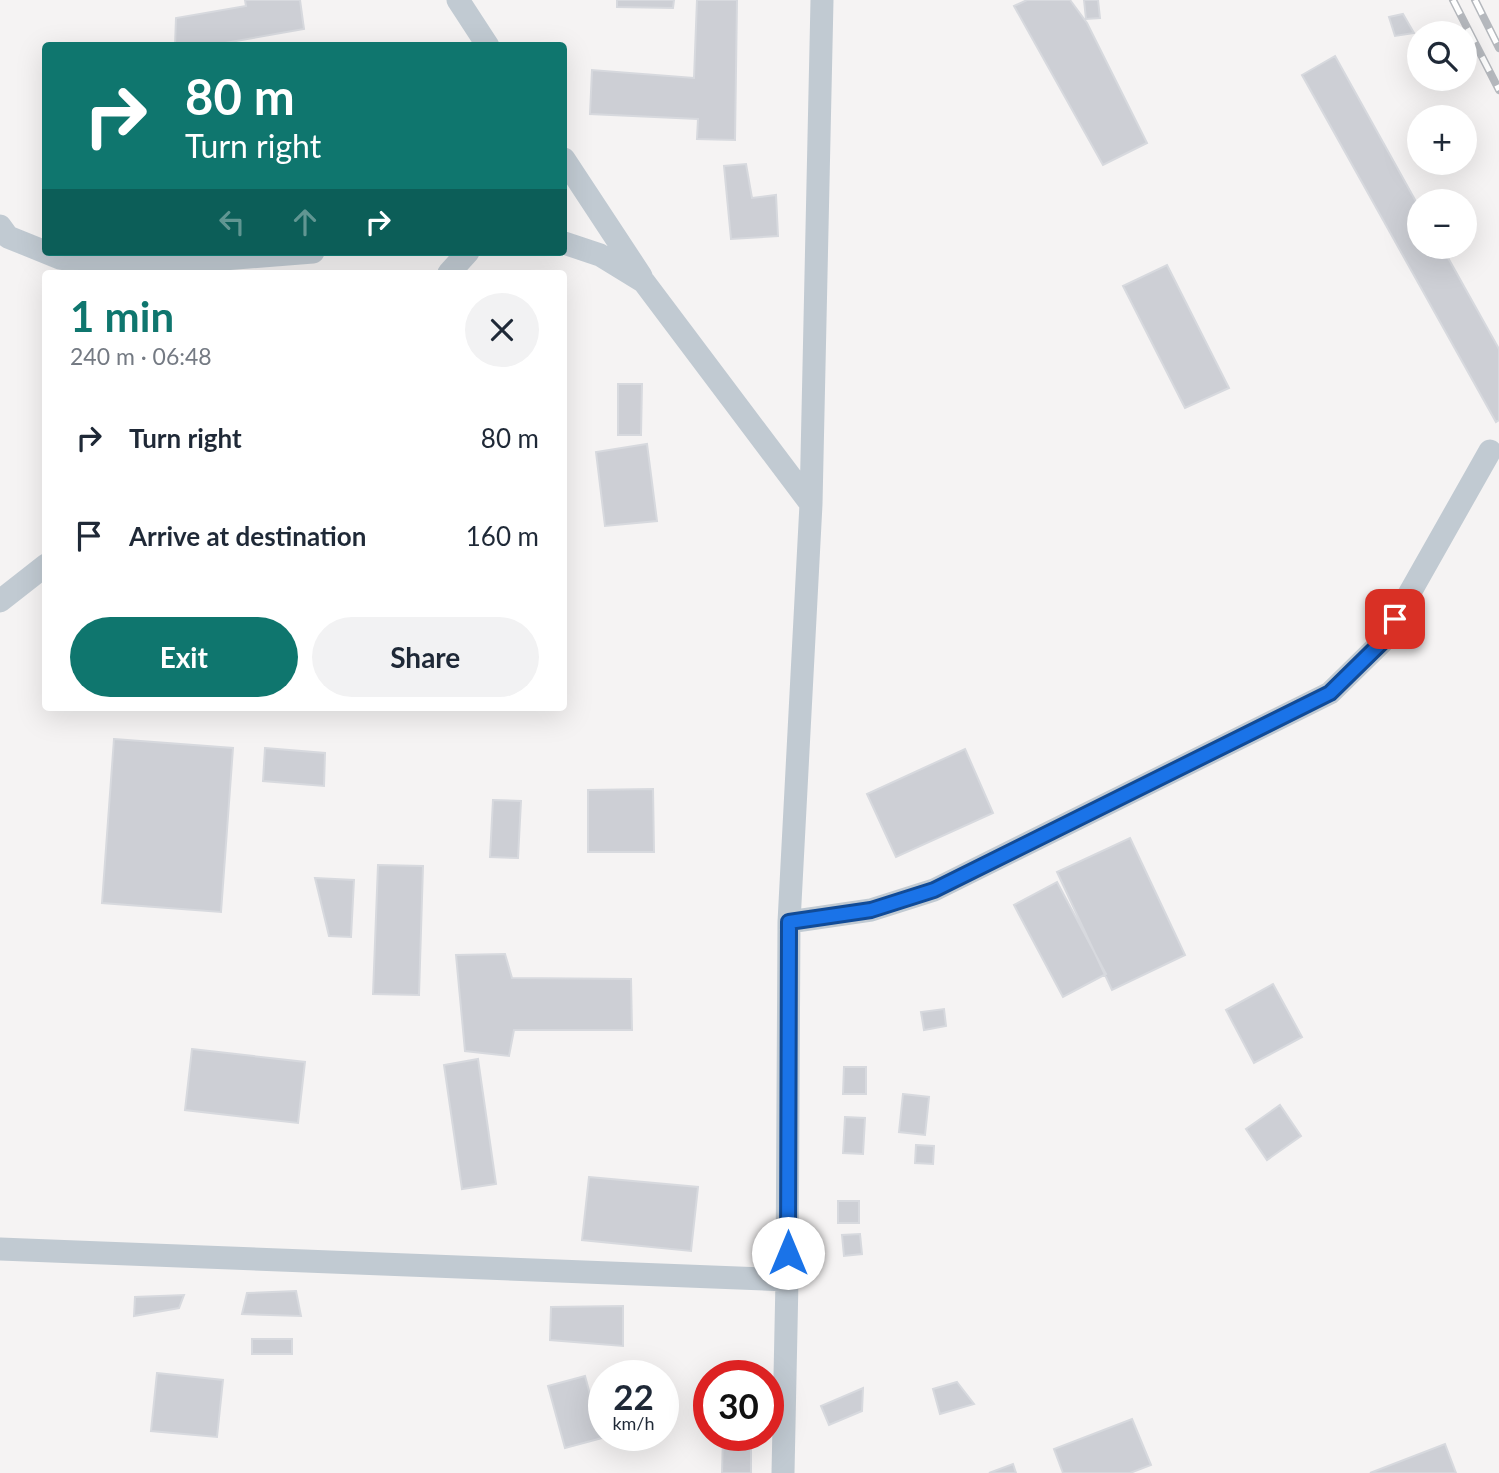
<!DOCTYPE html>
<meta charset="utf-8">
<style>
:root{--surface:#fff;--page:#f2f2f3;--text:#1f2937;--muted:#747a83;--accent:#0f766e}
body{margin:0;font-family:Lato,sans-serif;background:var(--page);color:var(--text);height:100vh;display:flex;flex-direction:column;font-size:26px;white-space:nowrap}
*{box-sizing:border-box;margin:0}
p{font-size:23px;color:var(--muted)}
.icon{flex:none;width:38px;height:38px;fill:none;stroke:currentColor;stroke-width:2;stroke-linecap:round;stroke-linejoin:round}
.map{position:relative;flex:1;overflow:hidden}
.details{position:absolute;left:42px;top:270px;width:525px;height:441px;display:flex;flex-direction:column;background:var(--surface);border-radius:7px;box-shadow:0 7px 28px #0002}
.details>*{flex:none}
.hud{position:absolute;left:42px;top:42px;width:525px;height:214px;border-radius:7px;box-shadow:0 7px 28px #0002;background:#0f766e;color:#fff;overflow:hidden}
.controls{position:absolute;left:1407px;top:21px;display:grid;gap:14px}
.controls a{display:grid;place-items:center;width:70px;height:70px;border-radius:50%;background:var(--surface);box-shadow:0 7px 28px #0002;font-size:35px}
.speed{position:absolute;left:588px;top:1360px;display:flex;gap:14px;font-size:35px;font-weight:700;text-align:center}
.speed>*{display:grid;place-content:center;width:91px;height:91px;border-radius:50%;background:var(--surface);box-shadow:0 7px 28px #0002;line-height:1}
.speed small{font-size:18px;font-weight:400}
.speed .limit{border:10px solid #d22;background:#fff;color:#111}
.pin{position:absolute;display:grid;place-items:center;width:60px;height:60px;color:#fff;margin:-30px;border-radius:14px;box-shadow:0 4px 10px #0006}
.me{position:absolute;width:77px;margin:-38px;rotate:0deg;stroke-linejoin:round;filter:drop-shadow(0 0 5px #0008)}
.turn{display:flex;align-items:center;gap:24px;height:147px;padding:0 28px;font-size:32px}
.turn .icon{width:91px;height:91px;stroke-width:2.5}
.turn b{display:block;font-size:49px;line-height:60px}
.lanes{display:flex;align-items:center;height:66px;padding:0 28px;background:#0003;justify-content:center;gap:35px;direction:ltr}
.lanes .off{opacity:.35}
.round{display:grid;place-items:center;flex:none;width:74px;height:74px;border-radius:37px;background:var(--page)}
.summary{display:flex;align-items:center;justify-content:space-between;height:119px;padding:0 28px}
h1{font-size:42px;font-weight:700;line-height:52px;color:var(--accent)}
.cta{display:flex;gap:14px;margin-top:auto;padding:14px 28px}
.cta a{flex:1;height:80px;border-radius:42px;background:var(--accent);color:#fff;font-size:28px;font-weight:700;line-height:80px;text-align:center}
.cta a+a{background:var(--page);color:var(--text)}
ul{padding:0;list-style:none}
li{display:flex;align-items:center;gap:21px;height:98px;padding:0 28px}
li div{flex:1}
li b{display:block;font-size:26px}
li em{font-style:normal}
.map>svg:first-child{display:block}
.building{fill:#cdcfd5;stroke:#d7d9de;stroke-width:2}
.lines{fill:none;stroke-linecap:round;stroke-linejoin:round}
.minor{stroke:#c1cad2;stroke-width:23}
.rail-casing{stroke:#b5b8bd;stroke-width:8}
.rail{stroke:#fff;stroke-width:5;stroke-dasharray:16;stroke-linecap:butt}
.route-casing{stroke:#114b97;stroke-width:18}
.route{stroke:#1a73e8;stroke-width:12}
</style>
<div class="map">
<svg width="1499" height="1473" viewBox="0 0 1499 1473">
<rect width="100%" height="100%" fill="#f5f3f3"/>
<path class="building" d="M245 0H300L304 29 208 46H175L176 18 246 6Z
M617 0H674L673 8 617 7Z
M697 0H737L735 140 697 139 698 119 590 114 592 70 694 78Z
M1027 0H1070L1087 23 1147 143 1103 165 1014 6Z
M1084 0H1098L1100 18 1086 19Z
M1403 14 1414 33 1395 36 1389 17Z
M1335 56 1419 207V247H1442L1499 349V420L1496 422 1302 75Z
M746 164 752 198 776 195 778 236 731 239 724 166Z
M1167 265 1229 388 1185 408 1123 286Z
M618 384H642L641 435H618Z
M647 444 657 521 605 526 596 452Z
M114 739 233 748 221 912 102 903Z
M265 748 325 753 324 786 263 781Z
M965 749 993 813 896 857 867 794Z
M653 789 654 852H588V790Z
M493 800 521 801 518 858 490 857Z
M1130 838 1185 955 1112 990 1057 872Z
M378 865 423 866 419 995 373 994Z
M315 878 354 880 351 937 329 936Z
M1057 882 1106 974 1063 997 1014 905Z
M505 954 512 978 631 979 632 1030H514L509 1056 465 1051 456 955Z
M1273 984 1302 1037 1254 1063 1226 1010Z
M944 1009 946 1026 924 1030 921 1012Z
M192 1049 305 1062 298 1123 185 1110Z
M478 1059 496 1184 462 1189 444 1065Z
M844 1067H866V1094H843Z
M903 1094 929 1097 925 1135 899 1132Z
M1280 1105 1301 1136 1267 1160 1246 1129Z
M845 1117 865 1118 863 1154 843 1153Z
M916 1145 934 1146 933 1164 915 1163Z
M589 1177 698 1187 691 1251 582 1240Z
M838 1201H859V1223H838Z
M860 1234 862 1254 844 1256 842 1235Z
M296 1291 301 1316 242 1314 247 1293Z
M184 1295 179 1308 134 1316 135 1297Z
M623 1306V1346L550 1340 551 1307Z
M252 1339H292V1354H252Z
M157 1373 223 1380 217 1437 151 1431Z
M585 1376 602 1438 565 1448 548 1386Z
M957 1382 974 1404 940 1414 933 1389Z
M863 1388 862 1411 829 1425 821 1406Z
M1132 1419 1151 1465 1130 1473H1063L1054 1449Z
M723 1435H751V1473H722Z
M1445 1444 1456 1473H1370Z
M1013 1464 1016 1473H989Z"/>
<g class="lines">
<path class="minor" d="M458 0 488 46
M564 159 641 276
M0 226 8 237 60 258 122 267 313 252
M564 243 600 255 644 282 811 504
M449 273 468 252
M0 601 46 565
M789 922 871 910 934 890 1330 693 1382 642 1490 451
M0 1249 787 1280
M783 1473 787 1280 789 922 811 504 822 0"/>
<defs>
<path id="rail" d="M1453 0 1499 90
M1475 0 1499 48"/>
</defs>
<use href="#rail" class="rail-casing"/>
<use href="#rail" class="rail"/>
</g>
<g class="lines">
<defs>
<path id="route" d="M788 1253 789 922 871 910 934 890 1330 693 1382 642 1395 619"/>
</defs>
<use href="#route" class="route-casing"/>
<use href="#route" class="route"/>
</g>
</svg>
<div class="controls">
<a><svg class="icon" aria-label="search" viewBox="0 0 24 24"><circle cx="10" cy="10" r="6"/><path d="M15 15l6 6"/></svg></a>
<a>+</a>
<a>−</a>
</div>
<div class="speed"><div>22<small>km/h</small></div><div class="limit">30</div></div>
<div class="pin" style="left:1395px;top:619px;background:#d93025"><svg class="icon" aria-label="arrive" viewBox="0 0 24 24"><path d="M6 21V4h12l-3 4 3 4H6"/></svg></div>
<svg class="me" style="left:788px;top:1253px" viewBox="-20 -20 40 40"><circle r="19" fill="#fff"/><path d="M0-13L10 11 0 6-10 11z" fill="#1a73e8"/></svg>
<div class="hud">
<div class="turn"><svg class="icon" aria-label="right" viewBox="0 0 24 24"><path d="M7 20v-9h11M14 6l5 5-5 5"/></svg><div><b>80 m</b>Turn right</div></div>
<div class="lanes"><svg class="icon off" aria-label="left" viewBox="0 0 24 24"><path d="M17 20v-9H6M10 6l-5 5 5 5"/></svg><svg class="icon off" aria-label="ahead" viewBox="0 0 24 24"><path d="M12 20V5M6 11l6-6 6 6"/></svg><svg class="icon" aria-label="right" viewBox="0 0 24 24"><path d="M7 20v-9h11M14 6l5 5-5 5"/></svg></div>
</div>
<section class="details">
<div class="summary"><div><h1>1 min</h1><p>240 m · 06:48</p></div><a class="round"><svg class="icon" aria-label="close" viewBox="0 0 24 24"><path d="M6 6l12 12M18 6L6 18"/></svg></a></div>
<ul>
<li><svg class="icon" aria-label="right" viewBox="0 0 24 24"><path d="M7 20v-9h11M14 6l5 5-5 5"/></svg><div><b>Turn right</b></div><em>80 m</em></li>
<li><svg class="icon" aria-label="arrive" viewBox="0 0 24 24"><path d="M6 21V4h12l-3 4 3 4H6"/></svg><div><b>Arrive at destination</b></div><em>160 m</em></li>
</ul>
<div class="cta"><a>Exit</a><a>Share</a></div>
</section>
</div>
